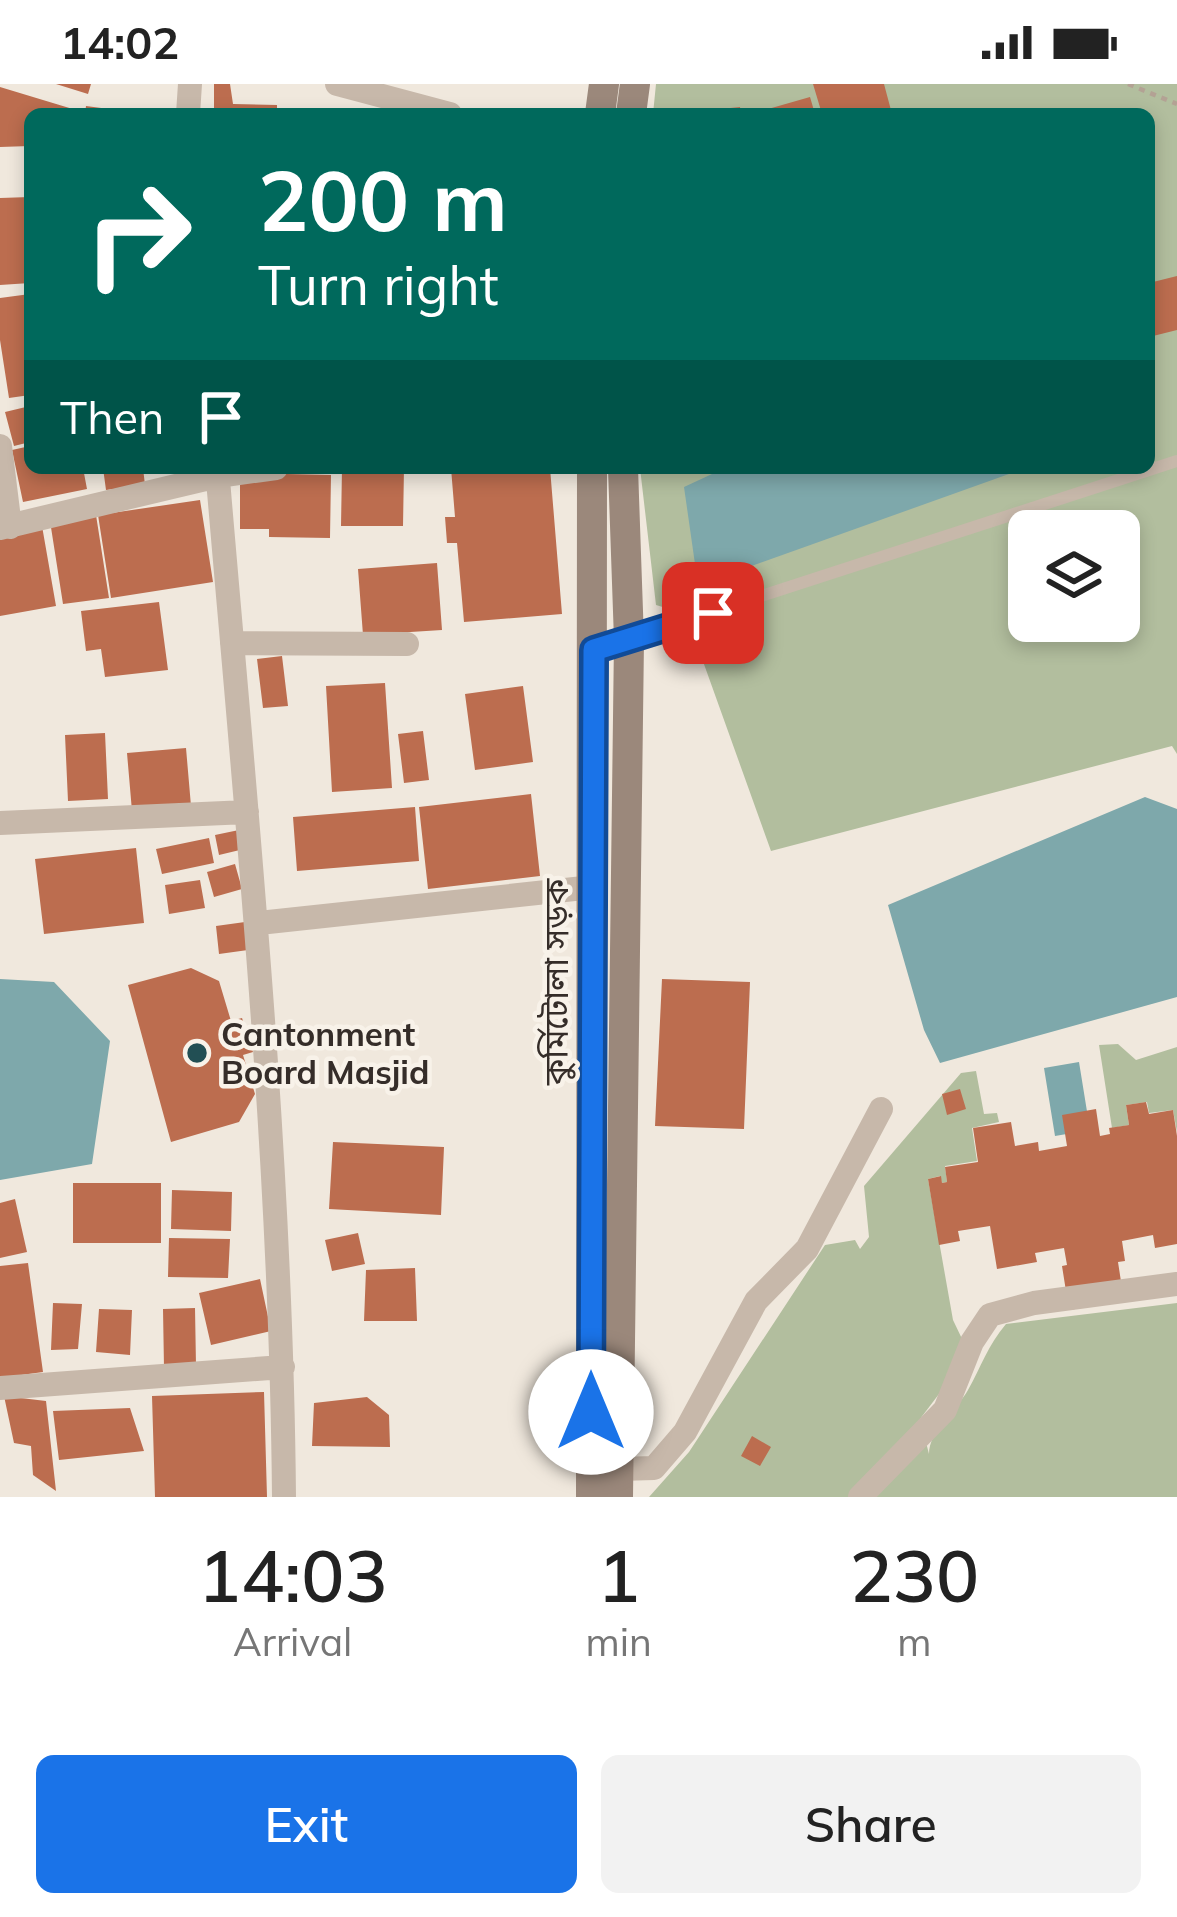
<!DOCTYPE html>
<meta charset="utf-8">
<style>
:root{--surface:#fff;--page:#f2f2f2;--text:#222;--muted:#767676;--accent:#1a73e8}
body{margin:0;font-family:Mulish,"Noto Sans Bengali",sans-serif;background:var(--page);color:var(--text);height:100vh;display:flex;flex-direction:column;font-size:45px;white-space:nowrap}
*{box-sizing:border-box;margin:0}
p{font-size:39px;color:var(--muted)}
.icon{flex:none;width:66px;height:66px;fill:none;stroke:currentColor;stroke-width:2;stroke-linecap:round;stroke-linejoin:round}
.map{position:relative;height:1413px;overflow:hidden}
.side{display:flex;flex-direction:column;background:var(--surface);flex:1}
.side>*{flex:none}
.hud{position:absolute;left:24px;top:24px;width:1131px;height:366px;border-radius:18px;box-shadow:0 6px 18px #0003;background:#00695c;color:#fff;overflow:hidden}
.tools{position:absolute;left:1008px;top:426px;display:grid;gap:24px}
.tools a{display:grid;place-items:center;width:132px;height:132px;border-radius:18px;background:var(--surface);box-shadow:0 6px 18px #0003;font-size:60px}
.pin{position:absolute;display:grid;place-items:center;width:102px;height:102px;color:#fff;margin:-51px;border-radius:24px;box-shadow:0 6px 18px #0006}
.me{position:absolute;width:132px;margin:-66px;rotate:0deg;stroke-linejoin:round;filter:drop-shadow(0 0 9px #0008)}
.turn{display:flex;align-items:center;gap:42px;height:252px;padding:0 36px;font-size:54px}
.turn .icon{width:156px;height:156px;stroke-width:2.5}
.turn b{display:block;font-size:84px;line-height:102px}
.then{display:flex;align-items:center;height:114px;padding:0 36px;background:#0003;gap:24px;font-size:45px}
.eta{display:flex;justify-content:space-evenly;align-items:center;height:204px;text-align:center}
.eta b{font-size:72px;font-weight:600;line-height:84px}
.action{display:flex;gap:24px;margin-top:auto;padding:24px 36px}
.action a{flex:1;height:138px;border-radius:18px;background:var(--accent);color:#fff;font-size:48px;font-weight:600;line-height:138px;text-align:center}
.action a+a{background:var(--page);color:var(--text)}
.status{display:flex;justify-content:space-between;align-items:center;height:84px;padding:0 60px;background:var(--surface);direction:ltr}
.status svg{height:33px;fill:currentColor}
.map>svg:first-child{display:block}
.green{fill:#b2be9e;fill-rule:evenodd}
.water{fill:#7ea8ab}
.building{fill:#bc6d4f}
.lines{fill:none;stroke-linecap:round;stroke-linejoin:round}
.path{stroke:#b3a294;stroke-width:4.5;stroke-dasharray:6 6;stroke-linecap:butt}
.lane{stroke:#c7b8aa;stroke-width:12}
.street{stroke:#c7b8aa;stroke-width:24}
.secondary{stroke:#9b887b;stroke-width:30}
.route-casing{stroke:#114b97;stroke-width:30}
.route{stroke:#1a73e8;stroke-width:21}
.poi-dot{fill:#224f54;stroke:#f8f2e9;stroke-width:4.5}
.labels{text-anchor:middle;stroke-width:9;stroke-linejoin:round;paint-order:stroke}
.street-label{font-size:33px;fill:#352d29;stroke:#f8f2e9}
.poi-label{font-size:33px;font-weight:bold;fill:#352d29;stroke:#f8f2e9;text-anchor:start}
</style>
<div class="status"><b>14:02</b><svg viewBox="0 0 49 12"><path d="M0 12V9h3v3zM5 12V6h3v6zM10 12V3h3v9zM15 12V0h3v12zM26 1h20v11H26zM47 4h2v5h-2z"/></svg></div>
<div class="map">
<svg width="1177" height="1413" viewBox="0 0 1177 1413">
<rect width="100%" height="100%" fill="#f0e8dd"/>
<path class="green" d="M656 0H1177V670L1172 662 771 767 686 530 656 521 640 384H1149V30H653ZM1029 447H1119V537H1029Z
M1118 960 1136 976 1177 963V1048L1173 1026 1149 1029 1147 1018 1126 1021 1129 1041 1112 1044 1099 961Z
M976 987 984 1030 997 1029 999 1038 972 1044 977 1077 945 1082 947 1098 942 1099 940 1092 928 1095 953 1236 964 1259 942 1306 920 1335 929 1370C929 1347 956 1327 968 1306 981 1283 988 1261 1006 1240L1177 1219V1413H649L689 1368 825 1161 855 1156 860 1165 869 1153 864 1102 961 989Z"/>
<path class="water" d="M725 384H1026L698 501 684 403Z
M1145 713 1177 725V913L940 979 924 946 888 821Z
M0 895 54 898 110 957 92 1080 0 1096Z
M1079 978 1090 1046 1055 1052 1044 984Z"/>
<path class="building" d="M56 0H91L88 10Z
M214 0H230L233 20 277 21V30H214Z
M813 0H884L892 30H822Z
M0 3 76 26 75 30H30V62L0 63Z
M810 13 815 30H755L754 29Z
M86 22 124 27V30H85Z
M740 23 741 30H702V27Z
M30 113V199L0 201V114Z
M1177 192V246L1149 253V199Z
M30 210V311L9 314 0 256V214Z
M30 322V358L14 362 5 328Z
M30 362V384H83L87 405 23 418 12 366Z
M103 384H143L145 401 106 406Z
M342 384H404L403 442H341Z
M451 384H550L562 530 464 538 457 459H447L445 433H455Z
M240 389 331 391 330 454 269 453V445H240Z
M200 416 213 498 111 514 98 431Z
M96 431 109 514 63 520 50 437Z
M42 442 56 522 0 532V449Z
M437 479 442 546 363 551 358 485Z
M159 518 168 586 105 593 101 565 86 567 81 527Z
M282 572 288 622 263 624 257 575Z
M385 599 392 704 332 708 326 602Z
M523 602 533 678 475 686 465 610Z
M423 647 429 696 404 699 398 650Z
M105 649 108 715 68 717 65 651Z
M186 664 191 722 132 727 127 669Z
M531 710 540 792 428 805 419 723Z
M415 723 419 777 297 787 293 733Z
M239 746 244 765 219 771 215 751Z
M209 754 214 779 162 790 156 765Z
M136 764 144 839 44 850 35 775Z
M235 780 242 805 214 813 207 788Z
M200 796 205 824 169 830 165 801Z
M245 838 248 866 219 870 216 842Z
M191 884 219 897 231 937 242 934 253 968 243 971 255 1010 239 1038 171 1058 128 901Z
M662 895 750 898 744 1045 655 1042Z
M960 1005 966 1025 947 1031 942 1010Z
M1146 1018 1149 1030 1173 1026 1177 1052V1160L1155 1164 1153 1151 1122 1157 1125 1177 1118 1178 1124 1217 1069 1226 1062 1182 1067 1181 1064 1164 1035 1169 1037 1178 997 1185 990 1142 958 1147 960 1157 939 1161 928 1095 941 1092 942 1099 947 1098 945 1083 978 1078 973 1044 1011 1038 1015 1062 1038 1058 1039 1067 1067 1062 1062 1031 1096 1025 1100 1052 1110 1050 1109 1044 1129 1041 1126 1021Z
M333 1058 444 1063 441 1131 329 1125Z
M73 1099H161V1159H73Z
M172 1106 232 1108 231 1147 171 1145Z
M15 1115 27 1168 0 1174V1119Z
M358 1149 365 1180 332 1187 325 1156Z
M169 1154 230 1155 228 1194 168 1193Z
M28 1179 43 1288 0 1294V1182Z
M415 1184 417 1237H364L366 1186Z
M260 1195 271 1247 211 1261 199 1209Z
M53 1219 82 1220 78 1265 51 1266Z
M195 1224 196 1282 164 1284 163 1225Z
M99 1225 132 1226 130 1271 96 1268Z
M264 1308 267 1413H155L152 1312Z
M4 1312 46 1317 56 1407 33 1391 31 1362 14 1359Z
M367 1313 389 1331 390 1363 312 1362 314 1319Z
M130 1324 144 1367 59 1376 53 1327Z
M752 1352 771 1363 760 1382 741 1372Z"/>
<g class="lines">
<path class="path" d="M1128 0 1177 20"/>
<path class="lane" d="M595 566 1177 377"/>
<path class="street" d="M337 0 450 30
M188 30 190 0
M0 362 10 443
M217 384C246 727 281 1069 284 1413
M0 444 218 392 276 384
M232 559 407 560
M0 739 247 728
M259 839 593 803
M0 1304 283 1283
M605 1380 619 1385 654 1384 685 1348 756 1217 807 1165 881 1025
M860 1413 945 1326 972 1258 990 1231 1034 1219 1177 1200"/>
<path class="secondary" d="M600 30 604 0
M631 30 635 0
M591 1413 592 384
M618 1413 629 556 623 384"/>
</g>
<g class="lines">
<defs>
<path id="route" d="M591 1328 594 566 713 529"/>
</defs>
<use href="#route" class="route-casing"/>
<use href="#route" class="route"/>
</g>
<circle class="poi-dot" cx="197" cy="969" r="12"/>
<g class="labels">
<g class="street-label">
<text transform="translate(556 898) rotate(-90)" y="12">কুর্মিটোলা সড়ক</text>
</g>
<g class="poi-label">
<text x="221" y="962">Cantonment<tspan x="221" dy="38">Board Masjid</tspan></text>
</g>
</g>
</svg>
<div class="tools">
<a><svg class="icon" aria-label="layers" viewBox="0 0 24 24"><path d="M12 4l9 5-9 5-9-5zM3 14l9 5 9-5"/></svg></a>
</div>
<div class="pin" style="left:713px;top:529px;background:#d93025"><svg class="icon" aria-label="arrive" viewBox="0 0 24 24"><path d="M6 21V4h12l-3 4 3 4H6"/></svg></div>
<svg class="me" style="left:591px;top:1328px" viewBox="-20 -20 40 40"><circle r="19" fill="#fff"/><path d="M0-13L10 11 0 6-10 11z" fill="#1a73e8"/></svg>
<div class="hud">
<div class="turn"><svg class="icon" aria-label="right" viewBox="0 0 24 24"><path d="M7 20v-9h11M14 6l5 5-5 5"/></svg><div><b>200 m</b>Turn right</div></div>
<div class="then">Then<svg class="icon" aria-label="arrive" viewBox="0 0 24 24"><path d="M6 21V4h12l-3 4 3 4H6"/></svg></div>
</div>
</div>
<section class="side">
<div class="eta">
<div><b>14:03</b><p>Arrival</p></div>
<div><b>1</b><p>min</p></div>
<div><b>230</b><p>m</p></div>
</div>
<div class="action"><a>Exit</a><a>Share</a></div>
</section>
